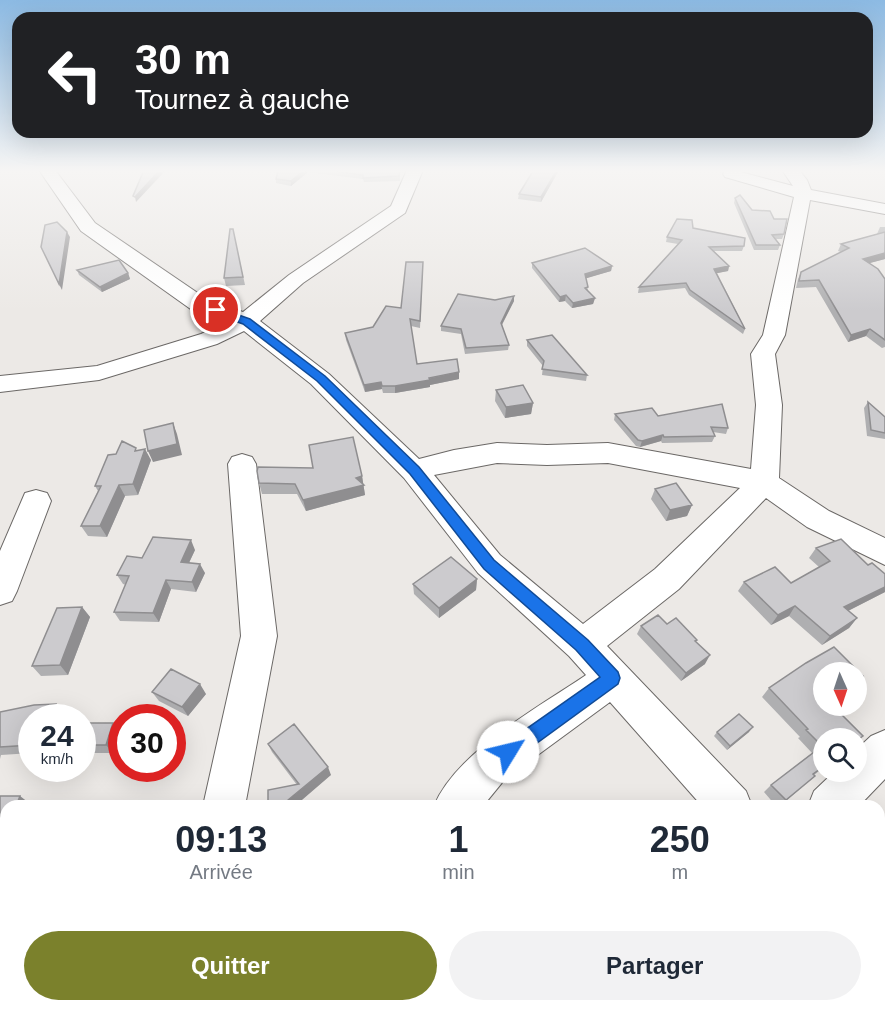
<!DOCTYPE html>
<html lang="fr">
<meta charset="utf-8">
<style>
:root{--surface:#fff;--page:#f2f2f3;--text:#1f2937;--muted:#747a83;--accent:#7b812c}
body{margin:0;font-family:Helvetica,sans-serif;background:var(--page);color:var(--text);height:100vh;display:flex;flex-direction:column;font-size:22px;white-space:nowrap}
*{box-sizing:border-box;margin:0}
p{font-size:20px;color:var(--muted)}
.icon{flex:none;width:33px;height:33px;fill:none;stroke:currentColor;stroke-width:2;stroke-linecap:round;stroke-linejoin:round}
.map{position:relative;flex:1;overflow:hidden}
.panel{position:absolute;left:0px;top:800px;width:885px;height:212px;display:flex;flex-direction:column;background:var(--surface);border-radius:18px 18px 0 0;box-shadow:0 6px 24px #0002}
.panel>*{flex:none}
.top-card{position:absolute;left:12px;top:12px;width:861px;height:126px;border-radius:18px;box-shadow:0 6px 24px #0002;background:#202124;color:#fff;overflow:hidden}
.needle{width:39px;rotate:177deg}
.tools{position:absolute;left:813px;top:662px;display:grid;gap:12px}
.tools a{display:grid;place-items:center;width:54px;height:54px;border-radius:50%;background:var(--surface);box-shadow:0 6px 24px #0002;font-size:30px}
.speed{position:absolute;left:18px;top:704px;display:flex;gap:12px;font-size:30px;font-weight:700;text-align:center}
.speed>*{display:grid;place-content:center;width:78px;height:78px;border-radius:50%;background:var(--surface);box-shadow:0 6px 24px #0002;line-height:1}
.speed small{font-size:15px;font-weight:400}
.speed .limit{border:9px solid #d22;background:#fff;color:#111}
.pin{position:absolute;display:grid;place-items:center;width:51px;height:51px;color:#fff;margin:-26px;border:3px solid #fff;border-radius:50%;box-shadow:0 2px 6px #0007}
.me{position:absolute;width:66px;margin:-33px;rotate:54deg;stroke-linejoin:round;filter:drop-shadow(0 0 4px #0008)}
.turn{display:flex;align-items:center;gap:21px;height:126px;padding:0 24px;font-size:27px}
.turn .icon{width:78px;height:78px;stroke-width:2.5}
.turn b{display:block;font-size:42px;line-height:51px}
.eta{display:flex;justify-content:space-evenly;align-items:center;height:102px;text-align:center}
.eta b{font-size:36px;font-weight:700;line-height:42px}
.cta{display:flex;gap:12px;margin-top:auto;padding:12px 24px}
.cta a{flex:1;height:69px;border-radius:36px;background:var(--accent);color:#fff;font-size:24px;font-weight:700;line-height:69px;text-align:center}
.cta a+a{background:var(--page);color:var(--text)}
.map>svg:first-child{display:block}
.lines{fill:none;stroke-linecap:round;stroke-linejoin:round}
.minor-casing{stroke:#6b6866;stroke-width:2}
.minor{fill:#fff;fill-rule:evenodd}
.wall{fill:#afafb1}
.shaded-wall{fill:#8f8e90}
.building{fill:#cccbce;stroke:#8f8e90;stroke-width:1.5}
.route{fill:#1a73e8;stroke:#114b97;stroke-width:1.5}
</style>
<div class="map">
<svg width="885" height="1010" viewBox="0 0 885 1010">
<rect width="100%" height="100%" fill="#ece9e6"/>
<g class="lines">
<defs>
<path id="minor" d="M39 170H55L95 223 208 300 243 312 289 275 391 206 407 170H423L405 213 303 283 260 321 329 374 419 459 454 450 497 443 547 445 608 443 751 469 756 405 751 354 763 335 794 197 725 177 723 174 725 171 733 170 793 186 782 170H799L807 180 811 190 885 204V214L810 200 785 335 775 354 782 405 779 478 829 511 885 538V565L807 527 766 498 679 589 607 646 746 791 752 806H702L610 702 505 779 483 806H434C456 752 539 707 586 675L569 656 478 573 404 478 311 384 244 331 217 344 99 380 0 392V376L97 366 201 334 227 322 192 310 81 231ZM497 463 547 465 608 463 740 488 655 569 583 624 500 555 434 475Z
M242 454 252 457 256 464 277 636 245 806H203L241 636 228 464 232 457Z
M36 490 47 493 51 501 17 591 12 601 0 605V551L25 493Z
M885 730V779L859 806H808L814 791 835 771H856V750L871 736Z
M879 963 885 965V1010H864L861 1005H879Z
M162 1005H256L254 1010H161Z"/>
</defs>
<use href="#minor" class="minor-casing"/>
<use href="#minor" class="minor"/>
</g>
<path class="wall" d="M278 170H400V181L364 182 363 179 308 172 291 186 276 183V179Z
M559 170 541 202 518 199 519 194Z
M735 198 752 210 774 219 784 234 782 239H776L780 245 778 250H754L734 203Z
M880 227H885V259L869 263 885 279V347L882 348 866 336 848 342 816 287 796 288 798 279 801 272 841 252 838 251 841 244 877 234Z
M693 228 744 246 742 251H714L729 266 728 271 717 273 745 329 743 334 689 295 685 288 638 293 639 287 678 244 666 242 667 237Z
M233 229 245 285 226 286 224 278Z
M423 262 420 328 411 326 417 364 459 372V379L430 385V387L395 393H383L382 389 365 392 346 340 345 333 373 327 401 308Z
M532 263 612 266 611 271 586 278 588 291 595 298 593 304 572 308 565 301 559 302 532 268Z
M77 270 128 273 130 279 102 292 79 275Z
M514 296V301L502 325 509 345 508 350 465 354 461 334 441 331V326L495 300Z
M527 340 587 375 586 381 542 375 543 366 527 346Z
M496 390 533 403 531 414 505 418 495 401Z
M868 402 885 417V439L867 436 864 408Z
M615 414 658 416 728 428 726 434 713 432 715 436 712 442 662 443 661 441 640 447 636 446 614 420Z
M138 450 151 460 138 495 125 496 107 537 88 536 81 526 98 491 95 486Z
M362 476 365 495 306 511 297 494H262L259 483Z
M655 489 692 505 687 516 666 521 651 499Z
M816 548 868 565 885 574V592L848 611 857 618 849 628 822 645 789 616 771 625 738 591 744 582 791 583 819 567 809 558Z
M195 550 189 563 205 573 196 592 171 589 159 622 120 621 114 612 126 585 123 584 117 575 142 558Z
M477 579 476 590 439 618 414 594 413 584Z
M82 607 90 617 68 675 41 676 32 666Z
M667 624 696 642 705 664 681 681 637 634 641 626Z
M824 672V767L814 775 815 776 780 806H776L764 792 771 785 812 753 798 738 800 737 762 697 769 688Z
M152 692 206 694 188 716 159 701Z
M0 712H64L32 717V753L1 755 0 759Z
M82 723H113L120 731 113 753H82Z
M717 732H749L727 750 714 736Z
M268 744 331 775 297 785 272 752Z
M548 1005H688L670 1010H550Z"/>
<path class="shaded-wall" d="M160 170H166L136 202 135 197Z
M304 170H307L308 172 291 186V181Z
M557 170H559L541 202V197Z
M67 232 70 237 62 290 59 284Z
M885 253V259L859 266 863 259Z
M612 266 611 271 584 279 585 274Z
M729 266 728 271 713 274 714 269Z
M128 273 130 279 102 292 100 287Z
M566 295 565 301 559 302 560 297Z
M514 296V301L500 328 501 323Z
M595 298 593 304 572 308 573 303Z
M870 329 866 336 848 342 851 335Z
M459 372V379L430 385V387L395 393V386Z
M381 382 382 389 365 392 364 385Z
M533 403 531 414 505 418 506 407Z
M173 423 177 434 182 455 153 462 148 451Z
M663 435 661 441 640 447 642 441Z
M145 449 151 460 138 495 133 484Z
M362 476 365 495 306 511 303 500 356 478Z
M119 485 125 496 107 537 100 526Z
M692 505 687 516 666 521 670 510Z
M191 540 195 550 185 571 181 562Z
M200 564 205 573 196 592 192 582Z
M477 579 476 590 439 618V608Z
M166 580 171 589 159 622 153 613Z
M885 587V592L836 617 844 607Z
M795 606 789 616 771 625 778 615Z
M82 607 90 617 68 675 60 665Z
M857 618 849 628 822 645 830 636Z
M710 655 705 664 681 681 686 673Z
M200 684 206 694 188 716 182 707Z
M56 704 64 712 63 717H51Z
M113 723 120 731 113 753 106 745Z
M753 727 749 732 727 750 730 746Z
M328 767 331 775 295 806H288V800Z
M20 796 33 806H16Z
M6 829V857L0 853V844Z
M6 946V962L2 964 0 982V950Z
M43 1005H58L59 1010H43Z"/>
<path class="building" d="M144 170H160L135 197 133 196Z
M278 170H304L291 181 276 179Z
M326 170H400L399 176 363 178V175Z
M537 170H557L541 197 519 194 533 171Z
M740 195 752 210 770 211 774 219H787L784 234 772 235 780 245H756L735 198Z
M677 219 692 220 693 228 745 238 744 246 709 247 729 266 714 269 745 329 690 290 686 283 639 287 682 240 667 237Z
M57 222 67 232 59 284 41 247 45 225Z
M230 229H233L243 277 224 278Z
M885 232V253L863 259 878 269 885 279V340L870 329 851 335 819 280 799 281 801 272 849 248 841 244Z
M585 248 612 266 585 274 588 287 585 288 595 298 573 303 566 295 560 297 532 263Z
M119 260 128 273 100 287 77 270Z
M406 262H423L420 321 410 319 417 364 457 359 459 372 429 378 430 380 395 386H382L381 382 364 385 345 333 373 327 386 306 401 308Z
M458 294 495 300 514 296 501 323 509 345 466 348 461 329 441 326Z
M552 335 587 375 542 369 544 361 527 340Z
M523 385 533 403 506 407 496 390Z
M868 402 885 417V433L871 430Z
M722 404 728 428 711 427 715 436 664 437 663 435 642 441 638 440 615 414 652 408 658 416Z
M173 423 177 444 148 451 144 430Z
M353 437 362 476 356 478 364 485 303 500 295 484 259 483 257 471 258 467 313 468 309 445Z
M122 441 136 448 135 451 145 449 133 484 119 485 100 526H81L101 486H95L108 455 116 454Z
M676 483 692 505 670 510 655 489Z
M153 537 191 540 181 562 200 564 192 582 166 580 153 613 114 612 129 576 117 575 127 556 142 558Z
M841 539 868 565 872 563 885 574V587L844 607 857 618 830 636 795 606 778 615 744 582 775 567 791 583 830 561 816 548Z
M451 557 477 579 439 608 413 584Z
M82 607 60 665 32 666 57 608Z
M658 615 667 624 676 618 697 640 695 641 710 655 686 673 641 626Z
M834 647 863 676 856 679V672H824V705H832L863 736 856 741V738H824V766L813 774 815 776 786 800 771 785 822 746 806 730 808 729 769 688 806 663Z
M171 669 200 684 182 707 152 692Z
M56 704 51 717H32V745L0 747V712L34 705Z
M739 714 753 727 730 746 717 732Z
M82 723H113L106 745H82Z
M294 724 328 767 288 800V806H268V790L299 784 268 744Z
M0 796H20L16 806H6V829L0 844Z
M6 850V946L0 950V851Z
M6 988V1005H43V1010H0V991Z
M554 1005H684L666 1010H558Z"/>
<linearGradient id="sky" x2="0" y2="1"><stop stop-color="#8cbae3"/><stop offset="0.55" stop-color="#f6f5f4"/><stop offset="1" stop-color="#f6f5f4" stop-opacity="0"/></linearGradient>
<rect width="885" height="311" fill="url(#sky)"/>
<path class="route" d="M212 308H219L250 319 325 376 419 467 494 560 588 640 618 672 620 678 618 684 515 759 508 762 502 759 499 752 502 746 600 677 576 650 484 569 410 474 317 381 243 324 212 313Z"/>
</svg>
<div class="tools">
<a><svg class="needle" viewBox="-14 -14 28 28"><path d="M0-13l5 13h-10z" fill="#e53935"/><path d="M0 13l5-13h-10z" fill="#747a83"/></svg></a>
<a><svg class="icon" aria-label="search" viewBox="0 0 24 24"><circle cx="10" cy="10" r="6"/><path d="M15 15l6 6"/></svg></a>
</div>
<div class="speed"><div>24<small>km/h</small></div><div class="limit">30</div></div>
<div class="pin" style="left:216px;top:310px;background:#d93025"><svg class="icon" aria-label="arrive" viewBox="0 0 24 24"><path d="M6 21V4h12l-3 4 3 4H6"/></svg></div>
<svg class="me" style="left:508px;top:752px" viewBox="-20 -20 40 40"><circle r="19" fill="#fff"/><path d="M0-13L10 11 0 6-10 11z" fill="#1a73e8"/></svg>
<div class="top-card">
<div class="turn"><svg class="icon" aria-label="left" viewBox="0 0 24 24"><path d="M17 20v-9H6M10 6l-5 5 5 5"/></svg><div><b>30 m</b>Tournez à gauche</div></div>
</div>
<section class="panel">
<div class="eta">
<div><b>09:13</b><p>Arrivée</p></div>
<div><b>1</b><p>min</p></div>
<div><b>250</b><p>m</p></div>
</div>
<div class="cta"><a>Quitter</a><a>Partager</a></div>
</section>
</div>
